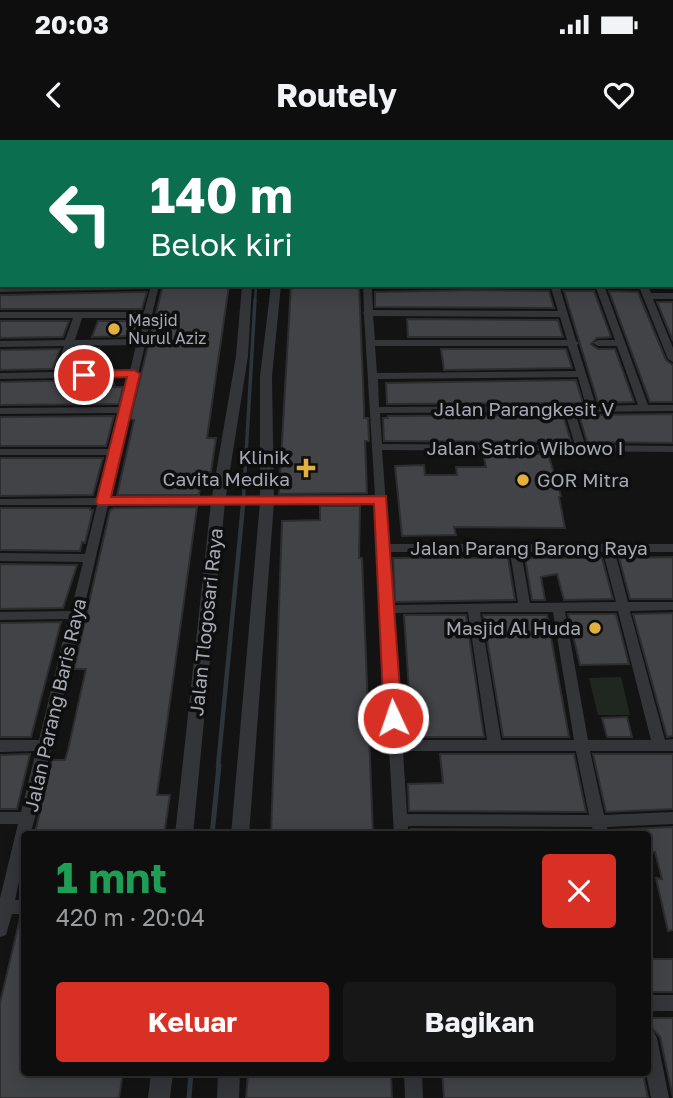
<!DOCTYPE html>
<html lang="id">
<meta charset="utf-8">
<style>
:root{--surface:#0e0e0f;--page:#171718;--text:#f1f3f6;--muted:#9b9c9e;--line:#2e2e2f;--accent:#d93025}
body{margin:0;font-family:"Golos Text",sans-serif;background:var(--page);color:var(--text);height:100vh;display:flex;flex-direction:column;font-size:26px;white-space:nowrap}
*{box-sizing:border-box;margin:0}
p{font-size:23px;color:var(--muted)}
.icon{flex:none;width:38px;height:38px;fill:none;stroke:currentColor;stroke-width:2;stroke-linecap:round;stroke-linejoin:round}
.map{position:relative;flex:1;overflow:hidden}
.drawer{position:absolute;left:21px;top:691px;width:630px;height:245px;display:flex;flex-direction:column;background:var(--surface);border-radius:7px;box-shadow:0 4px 18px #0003,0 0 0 2px var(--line)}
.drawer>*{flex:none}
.banner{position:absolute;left:0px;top:0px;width:674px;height:147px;box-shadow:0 4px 18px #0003,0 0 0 2px var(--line);background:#0b6e4f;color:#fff;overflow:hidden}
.pin{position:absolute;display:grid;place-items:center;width:60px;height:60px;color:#fff;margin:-30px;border:4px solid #fff;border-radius:50%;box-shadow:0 2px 7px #0007}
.me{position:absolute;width:77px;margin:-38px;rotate:357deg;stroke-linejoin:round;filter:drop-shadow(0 0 5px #0008)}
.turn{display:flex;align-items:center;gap:24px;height:147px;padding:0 35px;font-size:32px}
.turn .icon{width:91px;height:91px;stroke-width:2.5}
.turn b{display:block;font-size:49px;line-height:60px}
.round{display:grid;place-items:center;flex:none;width:74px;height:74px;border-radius:7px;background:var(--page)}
.headline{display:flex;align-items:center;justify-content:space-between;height:119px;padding:0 35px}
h1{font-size:42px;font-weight:700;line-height:52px;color:#1e9e55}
.primary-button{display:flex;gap:14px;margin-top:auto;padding:14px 35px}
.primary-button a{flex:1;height:80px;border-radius:7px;background:var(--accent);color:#fff;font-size:28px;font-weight:700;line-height:80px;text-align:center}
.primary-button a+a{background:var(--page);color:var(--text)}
.status{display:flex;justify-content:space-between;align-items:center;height:49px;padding:0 35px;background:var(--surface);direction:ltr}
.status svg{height:19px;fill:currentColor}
header{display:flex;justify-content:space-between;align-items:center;height:91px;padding:0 35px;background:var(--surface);font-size:32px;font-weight:700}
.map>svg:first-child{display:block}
.green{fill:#202721}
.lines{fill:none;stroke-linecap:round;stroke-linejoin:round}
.stream-far3{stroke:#2d353c;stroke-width:2.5}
.stream-far2{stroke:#2d353c;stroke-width:3.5}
.stream-far1{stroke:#2d353c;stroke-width:4.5}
.stream{stroke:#2d353c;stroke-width:5}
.building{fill:#424347;stroke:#2d2d30;stroke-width:2}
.minor{fill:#343539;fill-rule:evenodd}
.tertiary{fill:#343539;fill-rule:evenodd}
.route{fill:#d93025;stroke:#8d1f18;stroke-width:2}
.poi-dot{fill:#e2b03e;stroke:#0e0e0f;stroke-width:2.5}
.labels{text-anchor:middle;stroke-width:7;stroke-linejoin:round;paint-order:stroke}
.far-poi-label{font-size:16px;fill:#a6a9b4;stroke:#0e0e0f;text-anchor:start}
.street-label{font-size:19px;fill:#a6a9b4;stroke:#0e0e0f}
.poi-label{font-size:19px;fill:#a6a9b4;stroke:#0e0e0f;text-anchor:end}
</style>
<div class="status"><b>20:03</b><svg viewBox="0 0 49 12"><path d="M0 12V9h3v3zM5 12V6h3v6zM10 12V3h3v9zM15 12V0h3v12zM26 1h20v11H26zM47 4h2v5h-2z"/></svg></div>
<header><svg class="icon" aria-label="back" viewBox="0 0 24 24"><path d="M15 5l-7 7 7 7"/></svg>Routely<svg class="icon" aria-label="heart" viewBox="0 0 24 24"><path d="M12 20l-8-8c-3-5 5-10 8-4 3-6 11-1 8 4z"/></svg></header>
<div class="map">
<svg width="673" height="958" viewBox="0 0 673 958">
<rect width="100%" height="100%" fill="#131314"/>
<path class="green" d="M621 537 630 575H598L589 538Z"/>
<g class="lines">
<path class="stream-far3" d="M255 162 256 145"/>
<path class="stream-far2" d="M243 367 255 160"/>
<path class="stream-far1" d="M218 627 243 365"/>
<path class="stream" d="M212 695 219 625
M189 958 191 933"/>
</g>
<path class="building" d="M163 145H229L207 298H216L211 332H202L199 355H117L134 280 130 279Z
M291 145H359L364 267V278H368L369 301H365L367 353 279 354Z
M475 150 549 151 554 168 375 167V152Z
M564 151H594L611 197 597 198 591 204 598 209H615L634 262 598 263Z
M609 151 638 152 666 220 673 225V262H650Z
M135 152H147L142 169H0V155Z
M657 162H673V201Z
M407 179 558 180 563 197H408Z
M0 181H69L63 197 0 198Z
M98 181H140L135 196 92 197Z
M99 208 94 229H69L75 209Z
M60 209 53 229 0 230V210Z
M441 209H566L572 228 444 230Z
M91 240 90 243H114L113 247H123L119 264 0 265V242Z
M576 240 583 263 387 264 386 243Z
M673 274V303L587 302 579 275Z
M563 275 571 302 384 301 383 278H388V276Z
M114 276 106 306H0V277Z
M483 313 548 314 561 356 559 357 565 388 454 387 456 395 402 396 395 326 424 325 425 335H457L456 327H486Z
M0 318H103L93 355 0 356Z
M320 366H360L359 418H362L373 695H271L282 381 320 380Z
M197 367 157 655H170L164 695 35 693 52 620H65L68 610 86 529H74L110 370 114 368Z
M0 368H90V370H93L85 403 82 402 80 411 0 410Z
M673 417V459H630L619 418Z
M393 418H508L515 460 395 462Z
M525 418H602L613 459 564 460 557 434 541 437 545 460H532Z
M0 424 77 425 63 468 0 469Z
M673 473V596L667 597 633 474Z
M568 474H616L629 524 580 525Z
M404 475H466L484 597H412Z
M483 475H547L569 597H503Z
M61 482 31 597H0V483Z
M627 577 632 597H607L602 578Z
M30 614 17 669H0V615Z
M440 614H574L586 672 409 671 408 644 443 643Z
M593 614H673V669L606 672Z
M673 687V790L668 791 656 738 662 739 655 712H648V695H611L610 690Z
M411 689 590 690 591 695H411Z
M20 778 24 779V933H123L119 958H0V863Z
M648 819H673V852H651Z
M649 878H673V958L660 897 651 887Z
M248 933H391L392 958H246Z
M442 933H643L648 958H444Z"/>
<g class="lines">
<path class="minor" d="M48 0H54V2H48Z
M185 0H191V2H185Z
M284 0H290L291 2H284Z
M350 0H357L358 2H351Z
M508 0H514L515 2H508Z
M542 0H548V2H542Z
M577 0H583L584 2H577Z
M623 0H629L630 2H623Z
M0 5H2V12H0Z
M672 17H673V21H672Z
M672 82H673V86H672Z
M0 85H2V89H0Z
M0 101H2V109H0Z
M672 109H673V113H672Z
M0 119H2V123H0Z
M159 145 109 358 375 356 364 175 363 173 364 171 363 145H427L423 148 372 149 373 170 558 171 551 148H491L487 145H648L651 153H673V159H653L673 208V222L668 219 640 149 605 148 648 265H673V271L575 272 585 305 673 306V312L382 310 389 404H673V412H615L628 462H673V470L630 471 665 600 673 599V611H590L604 675 673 672V684L607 687 608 695H594L592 687 408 686V695H394L375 363 108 365 35 678 30 695H24V719L15 760H24V774H12L6 795 0 797V758L18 684H0V672H21L36 611 0 612V600H39L68 479 0 480V472L71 471 83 422 0 421V413L85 414 97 365H0V359L98 358 109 315H0V309H110L119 273 0 274V268L121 267 128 237 0 239V233L55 232 64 206 0 207V201L65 200 73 178H0V172H144L150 149 0 152V146ZM560 148H596L615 200H598L593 203 598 206H617L638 265 596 266 577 205 579 203 576 201ZM373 176 560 177 567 200H375ZM82 178H143L137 199 75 200ZM136 205 130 231 65 232 73 206ZM375 206H568L576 231 377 233ZM578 237 586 266 379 267 378 239ZM565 272 575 305 382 304 380 273ZM389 412H510L518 463 393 465ZM521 412H603L616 462 530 463ZM565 471H618L651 600H588ZM468 472 487 600H402L393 473ZM480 472H553L574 600H501ZM403 611H576L589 675 407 674Z
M648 855H673V871H648Z
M648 889 654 892 657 898 669 958H651L646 933Z
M404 933H422L423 958H405Z"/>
<path class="tertiary" d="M248 0H257L258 2H249Z
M272 0H280L281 2H273Z
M242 145H252L248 216 225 362 193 695H175L211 362 236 216Z
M271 145H281L272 236 274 362 249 695H231L260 362V236Z
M151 933H173L170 958H148Z
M218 933H240L239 958H217Z"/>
</g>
<path class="route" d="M134 230 140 234 111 357 386 356 402 578 399 583H387L384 578 374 364 98 365 96 362 127 237 84 239 78 235 84 231Z"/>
<g class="poi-dot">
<circle cx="114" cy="189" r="7"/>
<path d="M302.5 317.5h7v7h7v7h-7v7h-7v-7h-7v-7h7z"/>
<circle cx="523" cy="340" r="7"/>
<circle cx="595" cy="488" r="7"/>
</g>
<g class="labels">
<g class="far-poi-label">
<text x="128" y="186">Masjid<tspan x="128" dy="18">Nurul Aziz</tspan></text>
</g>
<g class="street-label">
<text x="524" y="276">Jalan Parangkesit V</text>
<text x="525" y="315">Jalan Satrio Wibowo I</text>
<text x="529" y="415">Jalan Parang Barong Raya</text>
<text transform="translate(206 482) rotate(-84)" y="7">Jalan Tlogosari Raya</text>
<text transform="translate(55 565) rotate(-77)" y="7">Jalan Parang Baris Raya</text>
</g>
<g class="poi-label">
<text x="290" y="324">Klinik<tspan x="290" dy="22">Cavita Medika</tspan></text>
<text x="537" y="347" text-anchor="start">GOR Mitra</text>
<text x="581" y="495">Masjid Al Huda</text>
</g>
</g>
</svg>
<div class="pin" style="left:84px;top:235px;background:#d93025"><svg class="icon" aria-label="arrive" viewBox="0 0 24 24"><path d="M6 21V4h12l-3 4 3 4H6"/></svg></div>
<svg class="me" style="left:393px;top:578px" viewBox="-20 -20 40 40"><circle r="17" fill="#d93025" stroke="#fff" stroke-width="3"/><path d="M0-11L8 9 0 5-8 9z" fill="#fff"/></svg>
<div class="banner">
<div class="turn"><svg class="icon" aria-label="left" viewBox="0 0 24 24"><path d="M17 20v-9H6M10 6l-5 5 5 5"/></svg><div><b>140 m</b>Belok kiri</div></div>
</div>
<section class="drawer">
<div class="headline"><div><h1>1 mnt</h1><p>420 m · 20:04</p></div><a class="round" style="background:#d93025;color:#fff"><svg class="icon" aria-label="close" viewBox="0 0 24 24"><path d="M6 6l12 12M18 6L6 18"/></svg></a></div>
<div class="primary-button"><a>Keluar</a><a>Bagikan</a></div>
</section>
</div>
